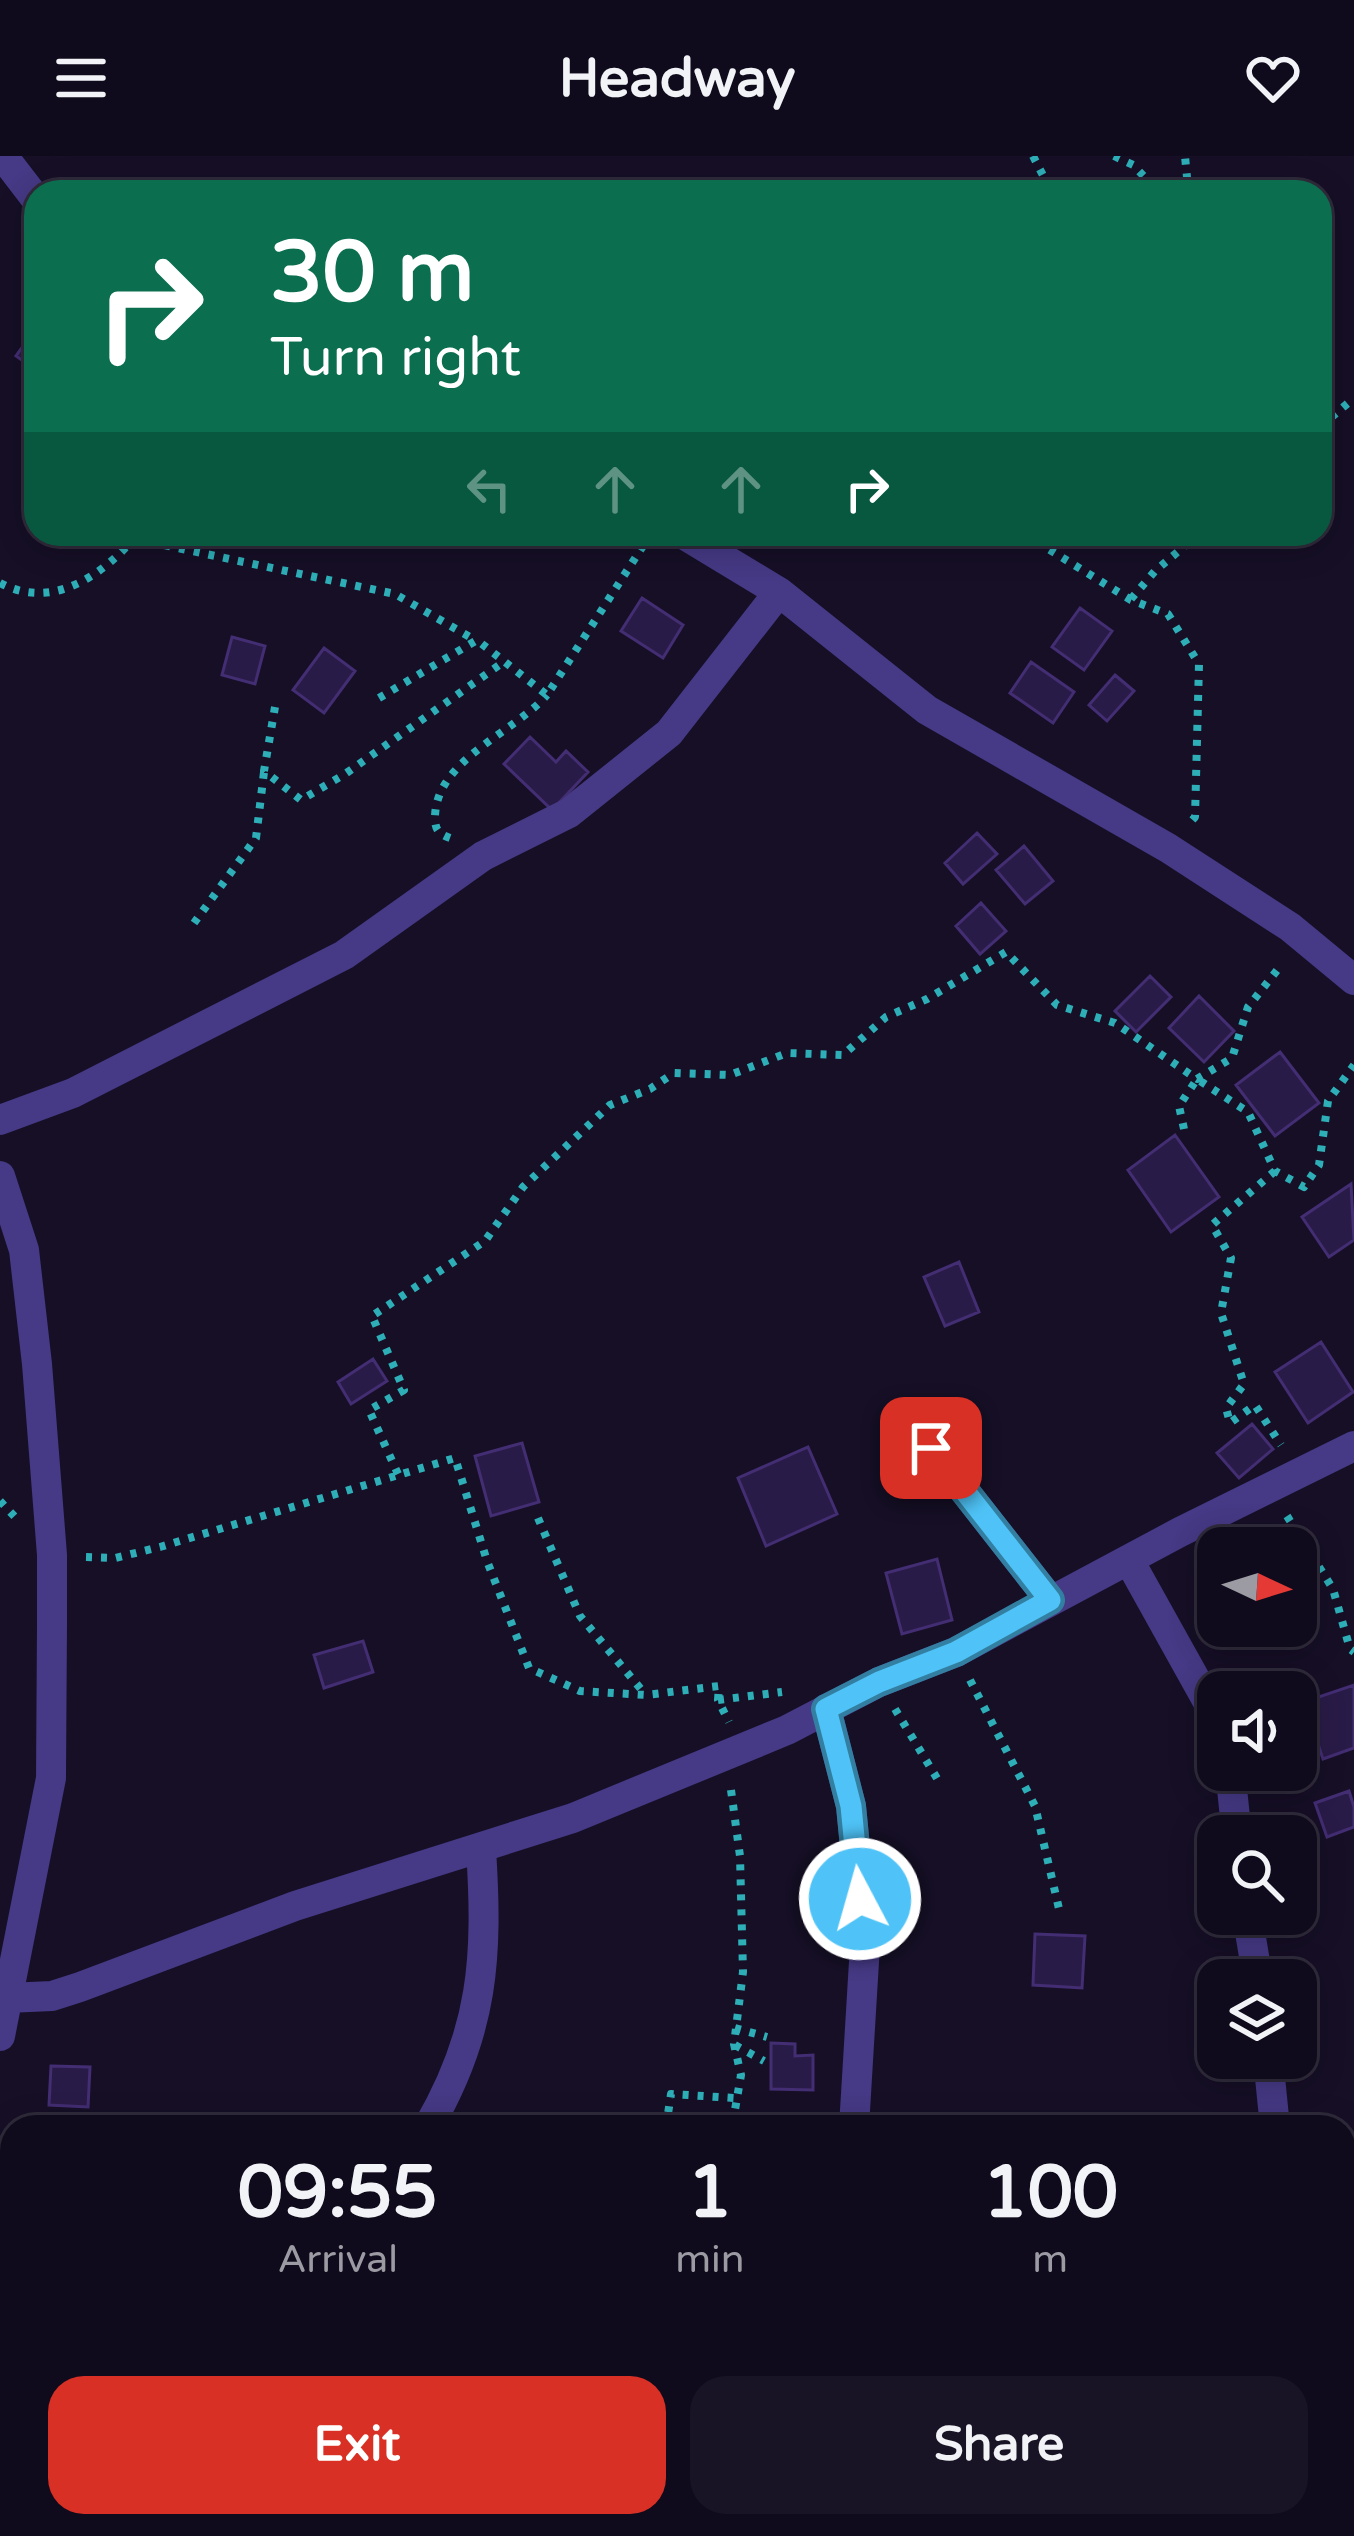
<!DOCTYPE html>
<style>
:root{--surface:#100b1c;--page:#191425;--text:#f1f3f6;--muted:#9c9ba3;--line:#302b3b;--accent:#d93025}
body{margin:0;font-family:"Varela Round",sans-serif;background:var(--page);color:var(--text);height:100vh;display:flex;flex-direction:column;font-size:45px;white-space:nowrap}
*{box-sizing:border-box;margin:0}
p{font-size:39px;color:var(--muted)}
.icon{flex:none;width:66px;height:66px;fill:none;stroke:currentColor;stroke-width:2;stroke-linecap:round;stroke-linejoin:round}
.map{position:relative;flex:1;overflow:hidden}
.drawer{position:absolute;left:0px;top:1959px;width:1356px;height:423px;display:flex;flex-direction:column;background:var(--surface);border-radius:36px 36px 0 0;box-shadow:0 6px 30px #0003,0 0 0 3px var(--line)}
.drawer>*{flex:none}
.hud{position:absolute;left:24px;top:24px;width:1308px;height:366px;border-radius:36px;box-shadow:0 6px 30px #0003,0 0 0 3px var(--line);background:#0b6e4f;color:#fff;overflow:hidden}
.needle{width:78px;rotate:94deg}
.fabs{position:absolute;left:1197px;top:1371px;display:grid;gap:24px}
.fabs a{display:grid;place-items:center;width:120px;height:120px;border-radius:24px;background:var(--surface);box-shadow:0 6px 30px #0003,0 0 0 3px var(--line);font-size:60px}
.pin{position:absolute;display:grid;place-items:center;width:102px;height:102px;color:#fff;margin:-51px;border-radius:24px;box-shadow:0 6px 18px #0006}
.me{position:absolute;width:132px;margin:-66px;rotate:354deg;stroke-linejoin:round;filter:drop-shadow(0 0 9px #0008)}
.turn{display:flex;align-items:center;gap:42px;height:252px;padding:0 48px;font-size:54px}
.turn .icon{width:156px;height:156px;stroke-width:2.5}
.turn b{display:block;font-size:84px;line-height:102px}
.lanes{display:flex;align-items:center;height:114px;padding:0 48px;background:#0003;justify-content:center;gap:60px;direction:ltr}
.lanes .off{opacity:.35}
.eta{display:flex;justify-content:space-evenly;align-items:center;height:204px;text-align:center}
.eta b{font-size:72px;font-weight:700;line-height:84px}
.action{display:flex;gap:24px;margin-top:auto;padding:24px 48px}
.action a{flex:1;height:138px;border-radius:36px;background:var(--accent);color:#fff;font-size:48px;font-weight:700;line-height:138px;text-align:center}
.action a+a{background:var(--page);color:var(--text)}
header{display:flex;justify-content:space-between;align-items:center;height:156px;padding:0 48px;background:var(--surface);font-size:54px;font-weight:700}
.map>svg:first-child{display:block}
.building{fill:#291b47;stroke:#432d73;stroke-width:3}
.lines{fill:none;stroke-linecap:round;stroke-linejoin:round}
.path{stroke:#2eafb8;stroke-width:8;stroke-dasharray:6 9;stroke-linecap:butt}
.minor{stroke:#463985;stroke-width:30}
.route-casing{stroke:#337fa1;stroke-width:30}
.route{stroke:#4fc3f7;stroke-width:21}
</style>
<header><svg class="icon" aria-label="menu" viewBox="0 0 24 24"><path d="M4 6h16M4 12h16M4 18h16"/></svg>Headway<svg class="icon" aria-label="heart" viewBox="0 0 24 24"><path d="M12 20l-8-8c-3-5 5-10 8-4 3-6 11-1 8 4z"/></svg></header>
<div class="map">
<svg width="1354" height="2380" viewBox="0 0 1354 2380">
<rect width="100%" height="100%" fill="#160f26"/>
<path class="building" d="M36 172V214L16 200Z
M642 442 683 469 663 502 621 475Z
M1080 452 1112 475 1084 514 1052 491Z
M232 481 265 490 255 528 222 519Z
M324 492 355 515 324 557 293 534Z
M1031 506 1074 536 1053 567 1010 537Z
M1115 519 1134 535 1107 565 1089 549Z
M530 581 556 606 566 595 588 616 552 654 504 608Z
M977 677 997 698 963 728 945 707Z
M1024 690 1053 725 1025 748 996 714Z
M981 747 1006 775 980 798 956 770Z
M1150 820 1171 841 1136 876 1115 855Z
M1199 840 1234 875 1204 906 1169 872Z
M1280 896 1319 947 1275 980 1236 929Z
M1175 979 1219 1041 1171 1076 1128 1014Z
M1351 1028 1354 1084 1329 1101 1302 1061Z
M959 1106 979 1156 945 1170 924 1121Z
M1321 1186 1353 1236 1308 1267 1275 1216Z
M373 1203 387 1225 351 1248 338 1226Z
M1252 1268 1273 1293 1239 1322 1217 1297Z
M522 1287 539 1346 491 1360 475 1300Z
M808 1291 837 1358 766 1390 738 1322Z
M937 1403 952 1464 902 1478 886 1417Z
M363 1485 373 1516 324 1532 314 1499Z
M1354 1529V1592L1323 1603 1304 1546Z
M1349 1635 1354 1651V1671L1327 1681 1315 1647Z
M1035 1778 1085 1780 1082 1832 1033 1829Z
M771 1887 795 1888V1900L813 1899V1934L771 1933Z
M51 1910 90 1911 88 1951 49 1949Z
M1204 1958 1262 1963V1971H1203Z
M918 2370H1009L1008 2380H917Z"/>
<g class="lines">
<path class="path" d="M1033 0 1050 33
M1114 0 1133 9 1159 36
M1183 36 1188 32 1185 0
M1320 271 1354 242
M1024 378 1131 444 1168 458 1199 508 1195 661 1187 670
M135 383 395 438 475 484
M0 427C53 455 103 419 138 378
M1131 443 1155 415 1199 378
M379 542 477 484 547 539 650 379
M275 551 264 615 301 644 345 618 505 505
M450 682C439 678 435 674 435 662 435 604 514 577 547 539
M194 767 256 682 264 616
M1184 973 1179 950 1197 923 1248 956 1275 1015 1304 1031 1319 1009 1328 945 1354 909
M1275 1015 1212 1069 1231 1102 1221 1157 1244 1228 1226 1252 1230 1267 1255 1249 1281 1289
M398 1318 369 1254 404 1234 372 1160 485 1085 523 1031 610 949 650 933 674 917 730 919 787 897 843 899 886 861 927 843 1006 796 1057 849 1115 867 1197 923 1232 902 1248 851 1282 808
M0 1345 15 1361
M1287 1360 1333 1433 1350 1493 1354 1496
M538 1362 580 1460 645 1538
M86 1401 115 1402 160 1391 455 1302 487 1405 529 1512 580 1535 646 1539 719 1530 718 1544 729 1566
M970 1524 1035 1650 1060 1757
M718 1544 782 1536
M895 1553 938 1624
M731 1634 740 1700 743 1816 734 1888 741 1919 732 1971
M735 1872 767 1881
M735 1889 764 1905
M666 1971 671 1938 734 1942"/>
<path class="minor" d="M3 0 36 43
M683 378 779 436 927 554 1168 692 1290 771 1354 824
M0 964 73 937 344 799 483 700 569 657 669 577 779 436
M0 1020 24 1094 37 1208 52 1399V1469L51 1622 0 1880
M931 1292 1050 1444
M1130 1406 1218 1564
M826 1553 851 1650 865 1789 854 1971
M1230 1614 1237 1680
M1247 1758 1258 1824
M7 1842 52 1840 80 1831 295 1750 573 1662 787 1574 879 1526 956 1496 1180 1376 1354 1290
M1268 1902 1275 1971
M428 1971C484 1875 488 1800 481 1693
M0 2013 8 2086 0 2380
M686 2370 699 2380
M353 2380V2370
M811 2380 812 2370
M1149 2380 1151 2370"/>
</g>
<g class="lines">
<defs>
<path id="route" d="M860 1743 851 1650 826 1553 879 1526 956 1496 1050 1444 931 1292"/>
</defs>
<use href="#route" class="route-casing"/>
<use href="#route" class="route"/>
</g>
</svg>
<div class="fabs">
<a><svg class="needle" viewBox="-14 -14 28 28"><path d="M0-13l5 13h-10z" fill="#e53935"/><path d="M0 13l5-13h-10z" fill="#9c9ba3"/></svg></a>
<a><svg class="icon" aria-label="sound" viewBox="0 0 24 24"><path d="M4 9h4l5-4v14l-5-4H4zM17 9q2 3 0 6"/></svg></a>
<a><svg class="icon" aria-label="search" viewBox="0 0 24 24"><circle cx="10" cy="10" r="6"/><path d="M15 15l6 6"/></svg></a>
<a><svg class="icon" aria-label="layers" viewBox="0 0 24 24"><path d="M12 4l9 5-9 5-9-5zM3 14l9 5 9-5"/></svg></a>
</div>
<div class="pin" style="left:931px;top:1292px;background:#d93025"><svg class="icon" aria-label="arrive" viewBox="0 0 24 24"><path d="M6 21V4h12l-3 4 3 4H6"/></svg></div>
<svg class="me" style="left:860px;top:1743px" viewBox="-20 -20 40 40"><circle r="17" fill="#4fc3f7" stroke="#fff" stroke-width="3"/><path d="M0-11L8 9 0 5-8 9z" fill="#fff"/></svg>
<div class="hud">
<div class="turn"><svg class="icon" aria-label="right" viewBox="0 0 24 24"><path d="M7 20v-9h11M14 6l5 5-5 5"/></svg><div><b>30 m</b>Turn right</div></div>
<div class="lanes"><svg class="icon off" aria-label="left" viewBox="0 0 24 24"><path d="M17 20v-9H6M10 6l-5 5 5 5"/></svg><svg class="icon off" aria-label="ahead" viewBox="0 0 24 24"><path d="M12 20V5M6 11l6-6 6 6"/></svg><svg class="icon off" aria-label="ahead" viewBox="0 0 24 24"><path d="M12 20V5M6 11l6-6 6 6"/></svg><svg class="icon" aria-label="right" viewBox="0 0 24 24"><path d="M7 20v-9h11M14 6l5 5-5 5"/></svg></div>
</div>
<section class="drawer">
<div class="eta">
<div><b>09:55</b><p>Arrival</p></div>
<div><b>1</b><p>min</p></div>
<div><b>100</b><p>m</p></div>
</div>
<div class="action"><a>Exit</a><a>Share</a></div>
</section>
</div>
